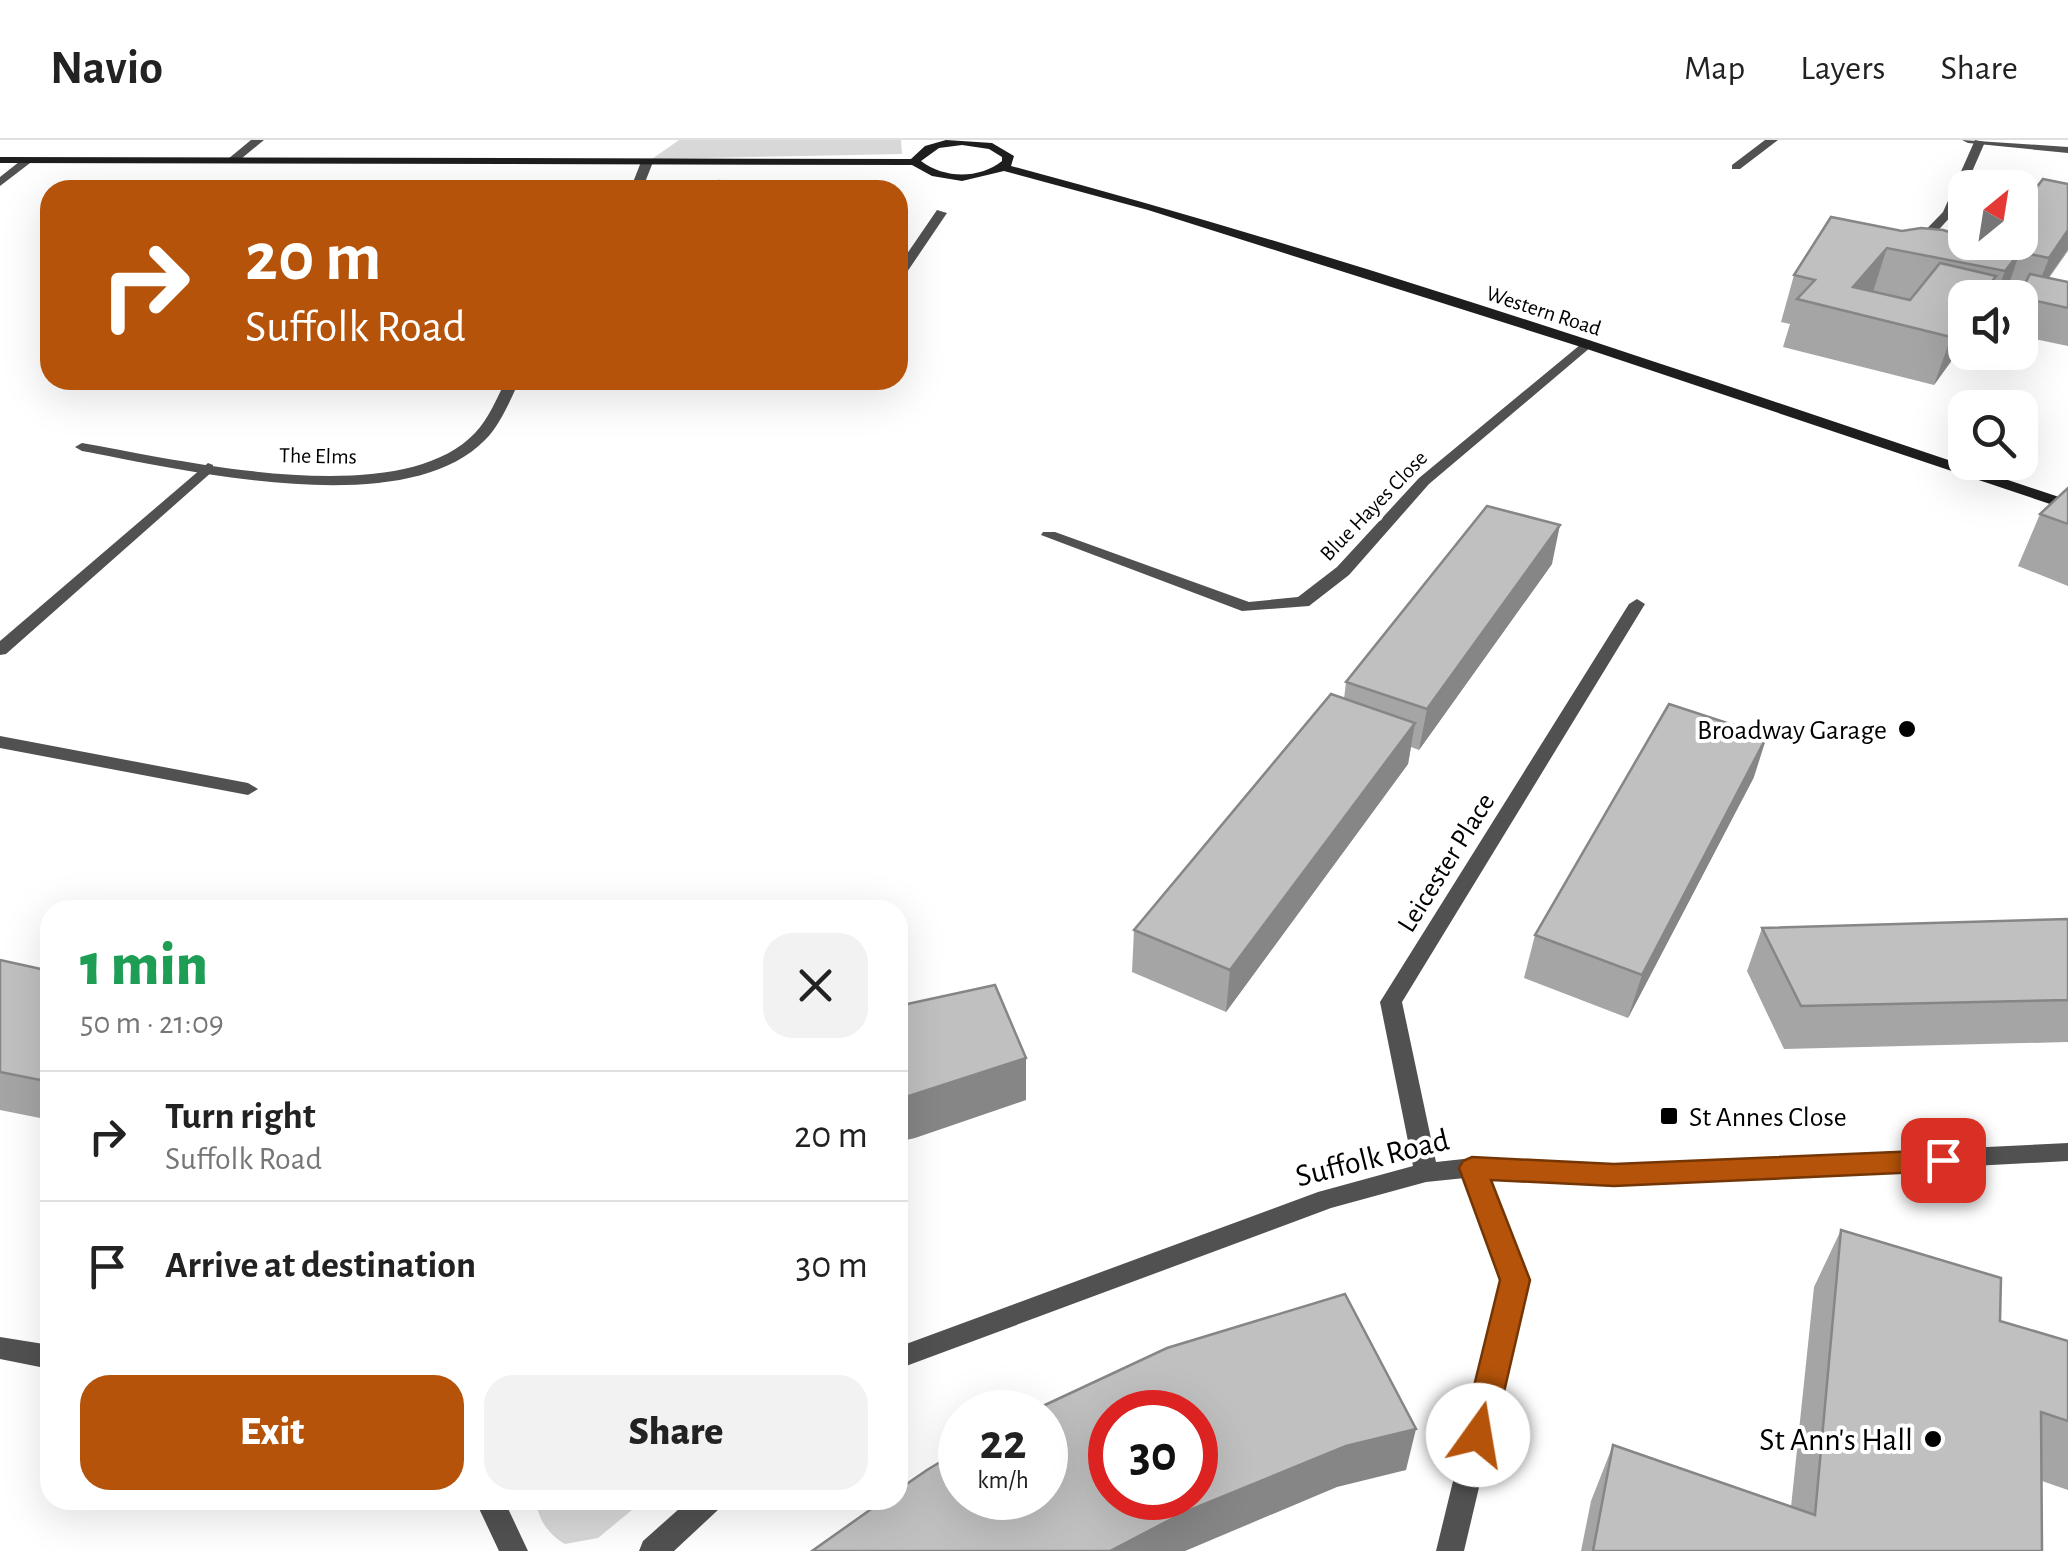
<!DOCTYPE html>
<meta charset="utf-8">
<style>
:root{--surface:#fff;--page:#f2f2f2;--text:#222;--muted:#767676;--line:#e0e0e0;--accent:#b45309}
body{margin:0;font-family:"Alegreya Sans",sans-serif;background:var(--page);color:var(--text);height:100vh;display:flex;flex-direction:column;font-size:38px;white-space:nowrap}
*{box-sizing:border-box;margin:0}
p{font-size:32px;color:var(--muted)}
.icon{flex:none;width:55px;height:55px;fill:none;stroke:currentColor;stroke-width:2;stroke-linecap:round;stroke-linejoin:round}
.map{position:relative;flex:1;overflow:hidden}
.panel{position:absolute;left:40px;top:760px;width:868px;height:610px;display:flex;flex-direction:column;background:var(--surface);border-radius:30px;box-shadow:0 10px 40px #0002}
.panel>*{flex:none}
.top-card{position:absolute;left:40px;top:40px;width:868px;height:210px;border-radius:30px;box-shadow:0 10px 40px #0002;background:#b45309;color:#fff;overflow:hidden}
.needle{width:65px;rotate:30deg}
.fabs{position:absolute;left:1948px;top:30px;display:grid;gap:20px}
.fabs a{display:grid;place-items:center;width:90px;height:90px;border-radius:20px;background:var(--surface);box-shadow:0 10px 40px #0002;font-size:50px}
.speed{position:absolute;left:938px;top:1250px;display:flex;gap:20px;font-size:50px;font-weight:700;text-align:center}
.speed>*{display:grid;place-content:center;width:130px;height:130px;border-radius:50%;background:var(--surface);box-shadow:0 10px 40px #0002;line-height:1}
.speed small{font-size:25px;font-weight:400}
.speed .limit{border:15px solid #d22;background:#fff;color:#111}
.pin{position:absolute;display:grid;place-items:center;width:85px;height:85px;color:#fff;margin:-42px;border-radius:20px;box-shadow:0 5px 15px #0006}
.me{position:absolute;width:110px;margin:-55px;rotate:13deg;stroke-linejoin:round;filter:drop-shadow(0 0 8px #0008)}
.turn{display:flex;align-items:center;gap:35px;height:210px;padding:0 40px;font-size:45px}
.turn .icon{width:130px;height:130px;stroke-width:2.5}
.turn b{display:block;font-size:70px;line-height:85px}
.round{display:grid;place-items:center;flex:none;width:105px;height:105px;border-radius:30px;background:var(--page)}
.head{display:flex;align-items:center;justify-content:space-between;height:170px;padding:0 40px}
h1{font-size:60px;font-weight:800;line-height:75px;color:#1e9e55}
.primary-button{display:flex;gap:20px;margin-top:auto;padding:20px 40px}
.primary-button a{flex:1;height:115px;border-radius:30px;background:var(--accent);color:#fff;font-size:40px;font-weight:800;line-height:115px;text-align:center}
.primary-button a+a{background:var(--page);color:var(--text)}
ul{padding:0;list-style:none}
li{display:flex;align-items:center;gap:30px;height:130px;padding:0 40px;border-top:2px solid var(--line)}
li div{flex:1}
li b{display:block;font-size:38px}
li em{font-style:normal}
header{display:flex;align-items:center;gap:60px;box-sizing:border-box;height:140px;padding:0 50px;background:var(--surface);border-bottom:2px solid var(--line)}
header strong{font-size:48px}
nav{display:flex;gap:55px;margin-inline-start:auto;font-size:35px}
.map>svg:first-child{display:block}
.green{fill:#d8d8d8}
.lines{fill:none;stroke-linecap:round;stroke-linejoin:round}
.lane{fill:#515151;fill-rule:evenodd}
.street{fill:#515151;fill-rule:evenodd}
.secondary{fill:#1e1e1e;fill-rule:evenodd}
.wall{fill:#a5a5a5}
.shaded-wall{fill:#868686}
.building{fill:#c0c0c0;stroke:#868686;stroke-width:2.5;fill-rule:evenodd}
.route{fill:#b45309;stroke:#753606;stroke-width:2.5}
.poi-dot{fill:#000;stroke:#fff;stroke-width:4}
.labels{text-anchor:middle;stroke-width:8;stroke-linejoin:round;paint-order:stroke}
.far-street-label{font-size:22px;fill:#000;stroke:#fff}
.poi-label{font-size:28px;fill:#000;stroke:#fff;text-anchor:end}
.street-label{font-size:28px;fill:#000;stroke:#fff}
.near-street-label{font-size:32px;fill:#000;stroke:#fff}
.near-poi-label{font-size:32px;fill:#000;stroke:#fff;text-anchor:end}
</style>
<header>
<strong>Navio</strong>
<nav><a>Map</a><a>Layers</a><a>Share</a></nav>
</header>
<div class="map">
<svg width="2068" height="1411" viewBox="0 0 2068 1411">
<rect width="100%" height="100%" fill="#fff"/>
<path class="green" d="M679 0H901L902 14 652 19Z
M537 1360H644L598 1398 565 1404C550 1396 536 1378 537 1360Z"/>
<g class="lines">
<path class="lane" d="M251 0H264L236 23H228V19Z
M1765 0H1778L1740 29H1732V25Z
M1975 0 1985 2 1954 73 1921 109H1913V103L1943 72Z
M24 18 34 20 0 46V37Z
M937 70 947 73 903 138 898 139V127Z
M208 323 213 325V331L6 514 0 515V501Z
M0 596 248 643 258 649 248 655 0 608Z"/>
<path class="street" d="M1962 0 2068 7V13L1968 3Z
M647 19 653 22 642 50H630L641 22Z
M1586 200 1591 201V207L1429 344 1349 435 1309 466 1242 471 1041 395 1043 392H1055L1249 462 1298 457 1337 427 1419 338Z
M506 240H520C510 260 501 284 485 300 404 383 184 330 82 311L75 307 82 303C180 320 399 373 475 293 489 278 497 258 506 240Z
M1637 459 1645 464 1402 862 1436 1022 1473 1018 1614 1025 2068 1003V1021L1614 1045 1489 1038 1528 1140 1464 1411H1436L1502 1140 1465 1038 1426 1042 1331 1068 898 1229V1207L1318 1052 1413 1026 1380 862 1629 464Z
M0 1197 50 1205V1229L0 1219Z
M475 1360H504L528 1411H499Z
M689 1360H723L719 1369 674 1411H639L643 1401Z"/>
<path class="secondary" d="M946 0 992 3 1014 16 1011 26C1368 121 1717 243 2068 360V370L1581 207 1148 70 1004 31 962 41 932 36 912 25 0 23V17L911 19 925 6ZM962 5 989 9 1002 17V21C979 39 945 39 921 21L939 8Z"/>
</g>
<path class="wall" d="M2068 44V111L2049 138 2068 142V206L2020 196V158H1965V202L1934 245 1783 207 1790 184 1781 182 1794 135 1902 91 1992 106Z
M2068 348V446L2018 426 2040 374Z
M1552 424 1419 610 1411 607 1408 624 1226 872 1132 832 1134 790 1344 559 1346 542Z
M1754 637 1628 878 1524 838 1535 795Z
M2068 779V902L1784 909 1747 831 1762 788Z
M0 820 50 831V980L0 970Z
M1841 1090 2000 1181 2068 1201V1350L2042 1341V1411H1581L1591 1361 1613 1305 1791 1367 1814 1147Z"/>
<path class="shaded-wall" d="M2068 90V109L2032 161 2049 118Z
M1887 108 1872 155 1853 147Z
M2020 112 2004 158H1995L2005 131Z
M1996 136 1988 158H1980Z
M1965 178V202L1934 245 1951 197Z
M1560 385 1552 424 1419 610 1427 569Z
M1415 583 1408 624 1226 872 1230 830Z
M1767 596 1754 637 1628 878 1642 835Z
M1026 918V960L915 998 898 1002V959Z
M50 931V959L40 940Z
M1416 1289 1406 1330 1337 1347 1185 1411H1110L1185 1372 1346 1306Z"/>
<path class="building" d="M2043 39 2068 44V90L2049 118 2020 112 2005 131 1887 108 1853 147 1910 160 1940 123 1996 136 1980 158H1965V178L1951 197 1797 159 1815 140 1794 135 1831 77 1902 91 1921 88 1943 90 1965 97V102H1982L1992 106 1994 102H2020V69Z
M719 41 779 47 776 50H711Z
M2030 134 2068 142V168L2018 157Z
M2068 348V384L2040 374Z
M1487 366 1560 385 1427 569 1346 542Z
M1331 554 1415 583 1230 830 1134 790Z
M1669 564 1767 596 1642 835 1535 795Z
M2068 779V860L1801 866 1762 788Z
M0 820 50 831V931L40 940 0 932Z
M995 845 1026 918 912 955 898 959V866Z
M1841 1090 2001 1138 2000 1181 2068 1201V1281L2041 1272 2042 1411H1593L1613 1305 1815 1375Z
M1345 1154 1416 1289 1346 1306 1185 1372 1110 1411H812L884 1360H898V1350L927 1330 960 1310V1358H1045V1272H1030L1167 1208ZM1110 1272H1195V1358H1110Z"/>
<path class="route" d="M1943 1010 1953 1013 1957 1020 1953 1028 1943 1031 1614 1046 1491 1040 1530 1140 1494 1295 1489 1305 1478 1309 1467 1305 1462 1295 1500 1140 1459 1028 1463 1021 1472 1017 1614 1024Z"/>
<g class="poi-dot">
<circle cx="1907" cy="589" r="10"/>
<rect x="1659" y="966" width="20" height="20" rx="5"/>
<circle cx="1933" cy="1299" r="10"/>
</g>
<g class="labels">
<g class="far-street-label">
<text transform="translate(1544 170) rotate(18)" y="8">Western Road</text>
<text transform="translate(318 315) rotate(1)" y="8">The Elms</text>
<text transform="translate(1373 365) rotate(-46)" y="8">Blue Hayes Close</text>
</g>
<g class="poi-label">
<text x="1887" y="599">Broadway Garage</text>
<text x="1689" y="986" text-anchor="start">St Annes Close</text>
</g>
<g class="street-label">
<text transform="translate(1445 722) rotate(-58)" y="10">Leicester Place</text>
</g>
<g class="near-street-label">
<text transform="translate(1372 1017) rotate(-14)" y="11">Suffolk Road</text>
</g>
<g class="near-poi-label">
<text x="1913" y="1310">St Ann's Hall</text>
</g>
</g>
</svg>
<div class="fabs">
<a><svg class="needle" viewBox="-14 -14 28 28"><path d="M0-13l5 13h-10z" fill="#e53935"/><path d="M0 13l5-13h-10z" fill="#767676"/></svg></a>
<a><svg class="icon" aria-label="sound" viewBox="0 0 24 24"><path d="M4 9h4l5-4v14l-5-4H4zM17 9q2 3 0 6"/></svg></a>
<a><svg class="icon" aria-label="search" viewBox="0 0 24 24"><circle cx="10" cy="10" r="6"/><path d="M15 15l6 6"/></svg></a>
</div>
<div class="speed"><div>22<small>km/h</small></div><div class="limit">30</div></div>
<div class="pin" style="left:1943px;top:1020px;background:#d93025"><svg class="icon" aria-label="arrive" viewBox="0 0 24 24"><path d="M6 21V4h12l-3 4 3 4H6"/></svg></div>
<svg class="me" style="left:1478px;top:1295px" viewBox="-20 -20 40 40"><circle r="19" fill="#fff"/><path d="M0-13L10 11 0 6-10 11z" fill="#b45309"/></svg>
<div class="top-card">
<div class="turn"><svg class="icon" aria-label="right" viewBox="0 0 24 24"><path d="M7 20v-9h11M14 6l5 5-5 5"/></svg><div><b>20 m</b>Suffolk Road</div></div>
</div>
<section class="panel">
<div class="head"><div><h1>1 min</h1><p>50 m · 21:09</p></div><a class="round"><svg class="icon" aria-label="close" viewBox="0 0 24 24"><path d="M6 6l12 12M18 6L6 18"/></svg></a></div>
<ul>
<li><svg class="icon" aria-label="right" viewBox="0 0 24 24"><path d="M7 20v-9h11M14 6l5 5-5 5"/></svg><div><b>Turn right</b><p>Suffolk Road</p></div><em>20 m</em></li>
<li><svg class="icon" aria-label="arrive" viewBox="0 0 24 24"><path d="M6 21V4h12l-3 4 3 4H6"/></svg><div><b>Arrive at destination</b></div><em>30 m</em></li>
</ul>
<div class="primary-button"><a>Exit</a><a>Share</a></div>
</section>
</div>
